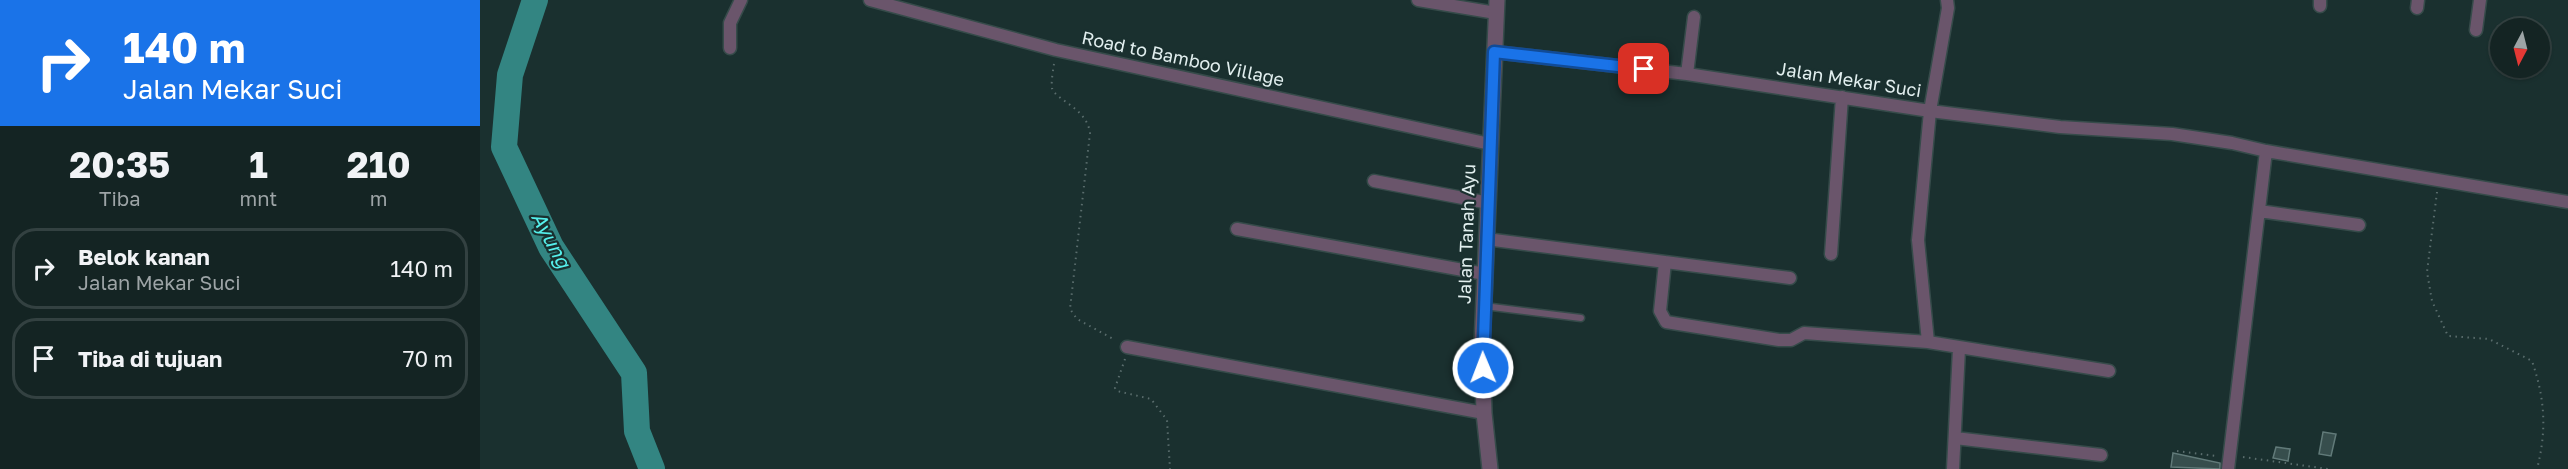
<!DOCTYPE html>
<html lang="id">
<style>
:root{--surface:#142423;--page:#1d2c2b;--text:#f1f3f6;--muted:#9da4a6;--line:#334141}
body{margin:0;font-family:"Golos Text",sans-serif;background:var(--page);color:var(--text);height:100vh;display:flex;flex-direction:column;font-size:22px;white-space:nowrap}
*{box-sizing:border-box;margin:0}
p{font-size:20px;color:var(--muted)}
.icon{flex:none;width:33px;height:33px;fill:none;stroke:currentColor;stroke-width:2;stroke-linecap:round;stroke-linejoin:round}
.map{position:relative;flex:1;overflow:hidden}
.details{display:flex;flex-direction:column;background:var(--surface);width:480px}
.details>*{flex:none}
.guide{background:#1a73e8;color:#fff;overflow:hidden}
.needle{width:39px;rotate:187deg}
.controls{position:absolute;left:2010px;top:18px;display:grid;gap:12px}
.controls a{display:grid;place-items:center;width:60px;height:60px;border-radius:50%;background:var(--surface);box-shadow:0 2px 4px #0004,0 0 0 2px var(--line);font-size:30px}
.pin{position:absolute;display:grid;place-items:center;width:51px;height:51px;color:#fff;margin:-26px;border-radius:12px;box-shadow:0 3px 9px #0006}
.me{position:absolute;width:66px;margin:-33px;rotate:359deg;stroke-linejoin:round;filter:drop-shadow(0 0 4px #0008)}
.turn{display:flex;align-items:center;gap:21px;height:126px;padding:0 24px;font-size:27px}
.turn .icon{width:78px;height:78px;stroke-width:2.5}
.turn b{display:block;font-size:42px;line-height:51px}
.eta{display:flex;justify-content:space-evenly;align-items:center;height:102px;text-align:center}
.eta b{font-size:36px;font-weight:700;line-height:42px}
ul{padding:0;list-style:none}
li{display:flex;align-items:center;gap:18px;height:81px;margin:0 12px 9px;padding:0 12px;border:3px solid var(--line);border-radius:24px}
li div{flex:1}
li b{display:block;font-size:22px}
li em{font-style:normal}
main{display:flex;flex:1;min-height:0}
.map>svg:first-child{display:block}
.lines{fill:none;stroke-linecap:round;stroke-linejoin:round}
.river{stroke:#338582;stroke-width:26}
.building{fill:#374e4d;stroke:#617a79;stroke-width:1.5}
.service-casing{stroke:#364b4a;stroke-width:9}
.minor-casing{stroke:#364b4a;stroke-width:15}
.tertiary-casing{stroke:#364b4a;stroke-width:18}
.path{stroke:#5a6d6d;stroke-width:2;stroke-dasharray:1.5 4.5;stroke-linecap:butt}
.service{stroke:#6a556b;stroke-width:6}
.minor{stroke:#6a556b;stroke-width:12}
.tertiary{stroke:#6a556b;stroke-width:15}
.route-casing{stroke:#114b97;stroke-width:15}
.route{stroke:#1a73e8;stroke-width:10}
.labels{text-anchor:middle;stroke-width:4.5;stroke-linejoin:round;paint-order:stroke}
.street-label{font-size:18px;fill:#e2efef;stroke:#1a302f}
.water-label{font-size:20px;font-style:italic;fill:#55efeb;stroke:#1a302f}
</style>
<main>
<section class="details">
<div class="guide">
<div class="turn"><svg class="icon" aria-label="right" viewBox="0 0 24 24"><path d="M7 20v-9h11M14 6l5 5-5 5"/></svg><div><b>140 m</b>Jalan Mekar Suci</div></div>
</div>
<div class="eta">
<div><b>20:35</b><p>Tiba</p></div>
<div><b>1</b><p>mnt</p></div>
<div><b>210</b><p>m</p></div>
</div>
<ul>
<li><svg class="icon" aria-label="right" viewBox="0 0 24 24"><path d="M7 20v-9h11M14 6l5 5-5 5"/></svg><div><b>Belok kanan</b><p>Jalan Mekar Suci</p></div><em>140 m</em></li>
<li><svg class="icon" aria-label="arrive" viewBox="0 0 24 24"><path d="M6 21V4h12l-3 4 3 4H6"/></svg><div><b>Tiba di tujuan</b></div><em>70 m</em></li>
</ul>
</section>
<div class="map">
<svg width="2088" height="469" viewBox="0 0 2088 469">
<rect width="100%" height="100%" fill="#1a302f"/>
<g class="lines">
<path class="river" d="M55 0 30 75 24 147 71 247 154 373 157 431 172 469"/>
</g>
<path class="building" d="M1843 432 1856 434 1851 456 1839 454Z
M1796 447 1810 449 1808 461 1793 458Z
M1693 453 1740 463V469L1691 467Z"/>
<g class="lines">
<defs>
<path id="service" d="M1004 306 1101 318"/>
<path id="minor" d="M390 0 576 50 1010 144
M938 0 1016 13
M1467 0 1468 8 1450 111 1438 240 1448 342 1629 371
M1840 0V6
M1937 8 1938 0
M1996 30 2000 0
M250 48V23L261 0
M1014 52 1207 74 1450 111 1580 127 1692 134 1752 143 1786 151 2088 202
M1207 74 1214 17
M894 181 1009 203
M1779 211 1879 225
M757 229 1005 274
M1006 239 1310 278
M1351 254 1362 97
M1185 262 1180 311 1186 322 1299 340H1311L1324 333 1448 342
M647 347 1004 413
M1475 438 1621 455
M1473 469 1479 349
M1748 469 1786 151"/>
<path id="tertiary" d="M1010 469 1004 413 1002 345 1017 0"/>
</defs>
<use href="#service" class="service-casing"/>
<use href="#minor" class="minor-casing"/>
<use href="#tertiary" class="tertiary-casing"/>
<path class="path" d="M574 64C573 71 571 81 572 88 575 100 607 108 610 133L590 309 597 319 635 340
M1957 192 1947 272 1952 301 1968 336 2009 339 2052 361C2065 399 2067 430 2057 469
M645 359 635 388 637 391 671 399 687 420 690 469
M1697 451 1736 456
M1763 457 1848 469"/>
<use href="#service" class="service"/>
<use href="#minor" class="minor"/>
<use href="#tertiary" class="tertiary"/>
</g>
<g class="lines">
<defs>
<path id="route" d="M1003 368 1014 52 1164 69"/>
</defs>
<use href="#route" class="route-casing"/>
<use href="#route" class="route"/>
</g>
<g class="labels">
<g class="street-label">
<text transform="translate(703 59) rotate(12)" y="6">Road to Bamboo Village</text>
<text transform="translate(1369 80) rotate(9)" y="6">Jalan Mekar Suci</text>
<text transform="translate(987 234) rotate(-88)" y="6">Jalan Tanah Ayu</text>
</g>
<g class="water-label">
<text transform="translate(71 240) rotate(62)" y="7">Ayung</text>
</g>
</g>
</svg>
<div class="controls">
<a><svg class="needle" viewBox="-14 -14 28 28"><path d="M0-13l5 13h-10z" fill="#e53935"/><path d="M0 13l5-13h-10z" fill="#9da4a6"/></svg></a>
</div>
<div class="pin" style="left:1164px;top:69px;background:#d93025"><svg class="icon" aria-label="arrive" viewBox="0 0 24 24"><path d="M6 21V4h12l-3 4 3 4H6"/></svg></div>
<svg class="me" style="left:1003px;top:368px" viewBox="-20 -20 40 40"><circle r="17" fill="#1a73e8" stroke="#fff" stroke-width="3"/><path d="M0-11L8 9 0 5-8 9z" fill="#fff"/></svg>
</div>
</main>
